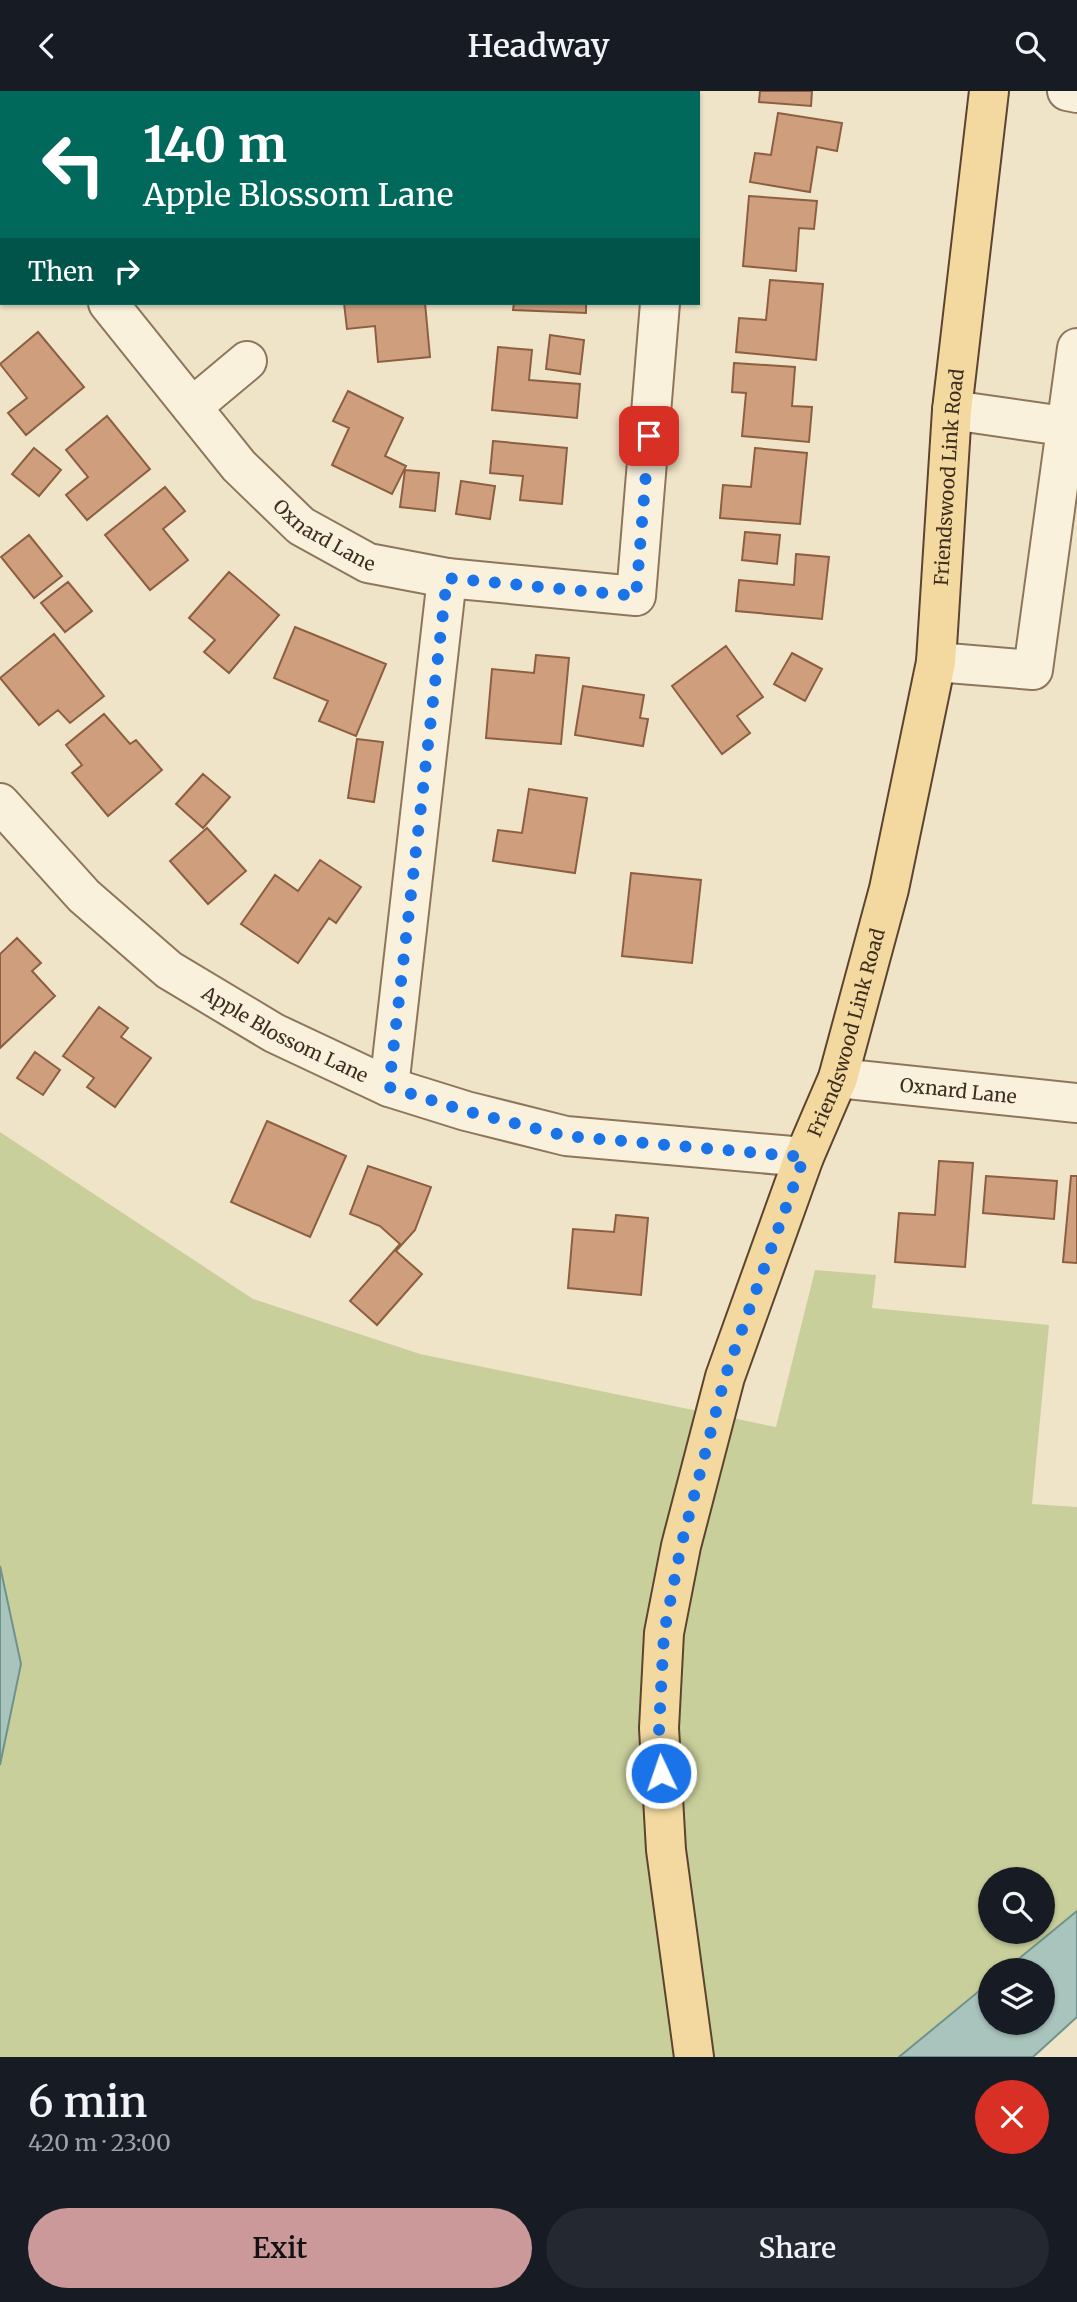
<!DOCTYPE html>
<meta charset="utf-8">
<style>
:root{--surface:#171b24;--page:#242831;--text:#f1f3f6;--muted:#9ea1a6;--accent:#cc999b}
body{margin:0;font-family:Merriweather,serif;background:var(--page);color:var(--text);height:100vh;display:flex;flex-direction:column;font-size:26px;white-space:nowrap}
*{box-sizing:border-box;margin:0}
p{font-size:23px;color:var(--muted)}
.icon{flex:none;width:38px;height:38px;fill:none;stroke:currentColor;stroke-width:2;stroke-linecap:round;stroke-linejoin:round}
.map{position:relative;height:1966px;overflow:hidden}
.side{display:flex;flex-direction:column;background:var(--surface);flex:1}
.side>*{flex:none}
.banner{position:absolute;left:0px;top:0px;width:700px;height:214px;box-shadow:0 2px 5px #0004;background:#00695c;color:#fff;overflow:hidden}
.controls{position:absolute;left:978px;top:1776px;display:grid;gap:14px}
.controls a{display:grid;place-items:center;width:77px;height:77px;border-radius:50%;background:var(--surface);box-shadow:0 2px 5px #0004;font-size:35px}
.pin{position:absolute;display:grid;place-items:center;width:60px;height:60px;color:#fff;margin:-30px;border-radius:14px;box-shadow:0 4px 10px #0006}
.me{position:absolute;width:77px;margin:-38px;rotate:357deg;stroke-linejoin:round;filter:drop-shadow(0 0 5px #0008)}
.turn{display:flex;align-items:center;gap:24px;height:147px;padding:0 28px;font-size:32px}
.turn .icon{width:91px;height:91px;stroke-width:2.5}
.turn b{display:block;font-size:49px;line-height:60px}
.then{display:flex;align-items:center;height:66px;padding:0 28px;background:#0003;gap:14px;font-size:26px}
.round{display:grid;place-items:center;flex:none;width:74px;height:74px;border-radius:37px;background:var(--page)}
.summary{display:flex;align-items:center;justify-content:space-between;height:119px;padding:0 28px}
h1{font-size:42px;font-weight:600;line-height:52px}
.action{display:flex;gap:14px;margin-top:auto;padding:14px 28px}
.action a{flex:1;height:80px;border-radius:42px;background:var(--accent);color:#111;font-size:28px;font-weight:600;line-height:80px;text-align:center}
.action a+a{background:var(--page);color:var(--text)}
header{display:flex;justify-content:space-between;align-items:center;height:91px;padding:0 28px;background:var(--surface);font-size:32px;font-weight:600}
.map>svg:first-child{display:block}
.green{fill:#c9cf9b;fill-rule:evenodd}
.water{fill:#a9c4bc;stroke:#6f938a;stroke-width:2}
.building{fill:#cf9f7d;stroke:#8d5f41;stroke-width:2}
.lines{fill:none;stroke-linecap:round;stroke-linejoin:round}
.minor-casing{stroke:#8d765c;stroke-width:42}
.major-casing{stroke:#5b4430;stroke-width:42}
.minor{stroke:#faf1dc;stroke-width:38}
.major{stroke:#f3d9a0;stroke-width:38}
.route{stroke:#1a73e8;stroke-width:12;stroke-dasharray:0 21.6}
.labels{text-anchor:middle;stroke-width:7;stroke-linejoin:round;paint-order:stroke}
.street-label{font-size:19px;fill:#3d2e20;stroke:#f7eed8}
</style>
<header><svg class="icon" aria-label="back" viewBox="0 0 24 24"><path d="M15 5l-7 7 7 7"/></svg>Headway<svg class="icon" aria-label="search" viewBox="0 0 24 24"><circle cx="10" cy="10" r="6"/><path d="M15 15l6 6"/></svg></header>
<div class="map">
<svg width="1077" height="1966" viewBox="0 0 1077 1966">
<rect width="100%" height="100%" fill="#f0e4c8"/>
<path class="green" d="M0 1041 253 1208 420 1263 776 1336 815 1179 876 1184 872 1217 1049 1234 1032 1413 1077 1416V1820L1005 1879 990 1880V1891L899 1966H0V1674L21 1573 0 1475ZM990 1788H1043V1841H990Z"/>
<path class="water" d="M0 1475 21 1573 0 1674Z
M1077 1820V1926L1033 1966H899L990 1891V1932H1043V1880L1005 1879Z"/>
<path class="building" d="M760 0H812L811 15 759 11Z
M778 22 842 32 837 60 817 56 810 101 750 91 755 62 771 64Z
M749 105 817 110 814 138 799 137 796 180 743 175Z
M770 189 823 193 816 269 736 261 739 227 766 229Z
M344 212H425L430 266 378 271 375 235 347 238Z
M514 212H586V222L513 219Z
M38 241 84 296 26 344 8 322 27 307 0 273Z
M550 244 584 249 580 283 546 278Z
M498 256 532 259 529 289 580 293 577 327 492 319Z
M734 272 795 276 792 315 812 316 809 351 742 345 746 302 732 301Z
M348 300 403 327 385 365 406 375 392 403 332 374 349 337 333 330Z
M107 325 150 378 87 429 66 404 88 386 66 359Z
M493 350 567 357 562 413 520 409 523 385 490 382Z
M34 357 61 379 39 405 12 383Z
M755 357 807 362 800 433 720 427 723 394 751 396Z
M405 379 439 382 435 420 400 416Z
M461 390 495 395 490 428 456 423Z
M165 396 185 420 163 438 188 469 150 499 105 444Z
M745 441 780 444 777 473 742 469Z
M29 444 62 485 34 507 1 466Z
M796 463 829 466 822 528 736 520 739 489 794 494Z
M229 481 279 524 229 582 204 561 215 549 189 527Z
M68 491 92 520 65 541 41 512Z
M295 536 386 573 356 645 319 630 328 610 274 587Z
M54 543 104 605 70 632 58 619 39 634 0 587Z
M726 555 763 606 737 625 750 642 722 663 672 595Z
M792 562 822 578 805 610 774 593Z
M536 564 569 567 561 653 486 647 492 578 534 582Z
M583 595 644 604 640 627 648 628 643 655 575 644Z
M104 623 130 653 136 649 162 679 108 725 72 682 82 674 66 654Z
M357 648 383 651 374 711 348 707Z
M203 683 230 706 203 737 176 713Z
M529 698 587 707 575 782 493 770 498 739 522 742Z
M207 737 246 780 208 813 170 770Z
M320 769 361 796 336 832 329 827 298 872 241 833 275 784 298 800Z
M631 782 701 789 692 872 622 865Z
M17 847 41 872 32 880 55 905 0 957V863Z
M99 916 128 937 121 946 151 967 115 1016 87 996 94 987 63 965Z
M35 961 60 979 43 1004 17 987Z
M267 1030 346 1065 310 1146 231 1111Z
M939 1070 973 1072 965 1176 895 1171 899 1122 935 1124Z
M368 1075 431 1096 415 1139 396 1160 422 1183 377 1234 350 1210 400 1153 380 1135 350 1123Z
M986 1085 1057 1090 1054 1128 983 1122Z
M1071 1085H1077V1172L1063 1171Z
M616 1124 648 1127 641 1204 568 1197 573 1138 614 1141Z"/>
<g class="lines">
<defs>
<g id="minor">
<path d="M1067 0 1077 2"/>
<path d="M677 2V0"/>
<path d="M0 88 2 89"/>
<path id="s1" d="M108 212 239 375 301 435 368 472 447 487 636 505 660 212"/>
<path d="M192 316 247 270"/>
<path d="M952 319 1077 337"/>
<path d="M936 571 1033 579 1077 257"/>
<path id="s2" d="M0 712 84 805 169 879 274 942 389 996 466 1020 566 1045 804 1066"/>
<path id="s3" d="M838 987 1077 1012"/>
<path d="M389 996 447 487"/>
</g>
<g id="major">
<path id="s4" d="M694 1966 666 1759 659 1637 664 1542 681 1455 725 1286 804 1066 838 987 889 798 936 571 952 319 989 0"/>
</g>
</defs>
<use href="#minor" class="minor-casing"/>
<use href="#major" class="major-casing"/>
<use href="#minor" class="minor"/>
<use href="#major" class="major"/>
</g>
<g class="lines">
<path class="route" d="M649 345 636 505 447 487 389 996 466 1020 566 1045 804 1066 725 1286 681 1455 664 1542 659 1637 661 1682"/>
</g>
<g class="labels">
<g class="street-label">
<text dy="7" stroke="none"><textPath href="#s4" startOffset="1622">Friendswood Link Road</textPath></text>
<text dy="7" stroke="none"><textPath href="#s1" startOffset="320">Oxnard Lane</textPath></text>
<text dy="7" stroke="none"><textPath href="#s4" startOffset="1055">Friendswood Link Road</textPath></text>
<text dy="7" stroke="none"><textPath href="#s2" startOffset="371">Apple Blossom Lane</textPath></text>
<text dy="7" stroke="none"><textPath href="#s3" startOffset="121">Oxnard Lane</textPath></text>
</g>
</g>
</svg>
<div class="controls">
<a><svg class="icon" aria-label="search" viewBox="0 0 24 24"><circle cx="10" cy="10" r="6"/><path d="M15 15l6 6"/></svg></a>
<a><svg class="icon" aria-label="layers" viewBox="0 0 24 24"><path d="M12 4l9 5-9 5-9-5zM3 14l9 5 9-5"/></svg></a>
</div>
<div class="pin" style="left:649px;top:345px;background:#d93025"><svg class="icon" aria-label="arrive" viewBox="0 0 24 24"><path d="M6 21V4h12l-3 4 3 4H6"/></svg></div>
<svg class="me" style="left:661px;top:1682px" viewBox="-20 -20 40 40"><circle r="17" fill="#1a73e8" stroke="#fff" stroke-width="3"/><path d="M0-11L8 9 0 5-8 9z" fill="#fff"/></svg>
<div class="banner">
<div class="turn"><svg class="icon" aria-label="left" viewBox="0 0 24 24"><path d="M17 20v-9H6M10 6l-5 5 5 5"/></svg><div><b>140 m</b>Apple Blossom Lane</div></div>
<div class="then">Then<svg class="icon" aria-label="right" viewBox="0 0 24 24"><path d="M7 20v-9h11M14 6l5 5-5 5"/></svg></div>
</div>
</div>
<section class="side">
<div class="summary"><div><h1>6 min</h1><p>420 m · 23:00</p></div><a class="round" style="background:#d93025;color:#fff"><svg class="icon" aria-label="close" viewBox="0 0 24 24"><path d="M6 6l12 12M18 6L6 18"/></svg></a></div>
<div class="action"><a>Exit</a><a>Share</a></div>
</section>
